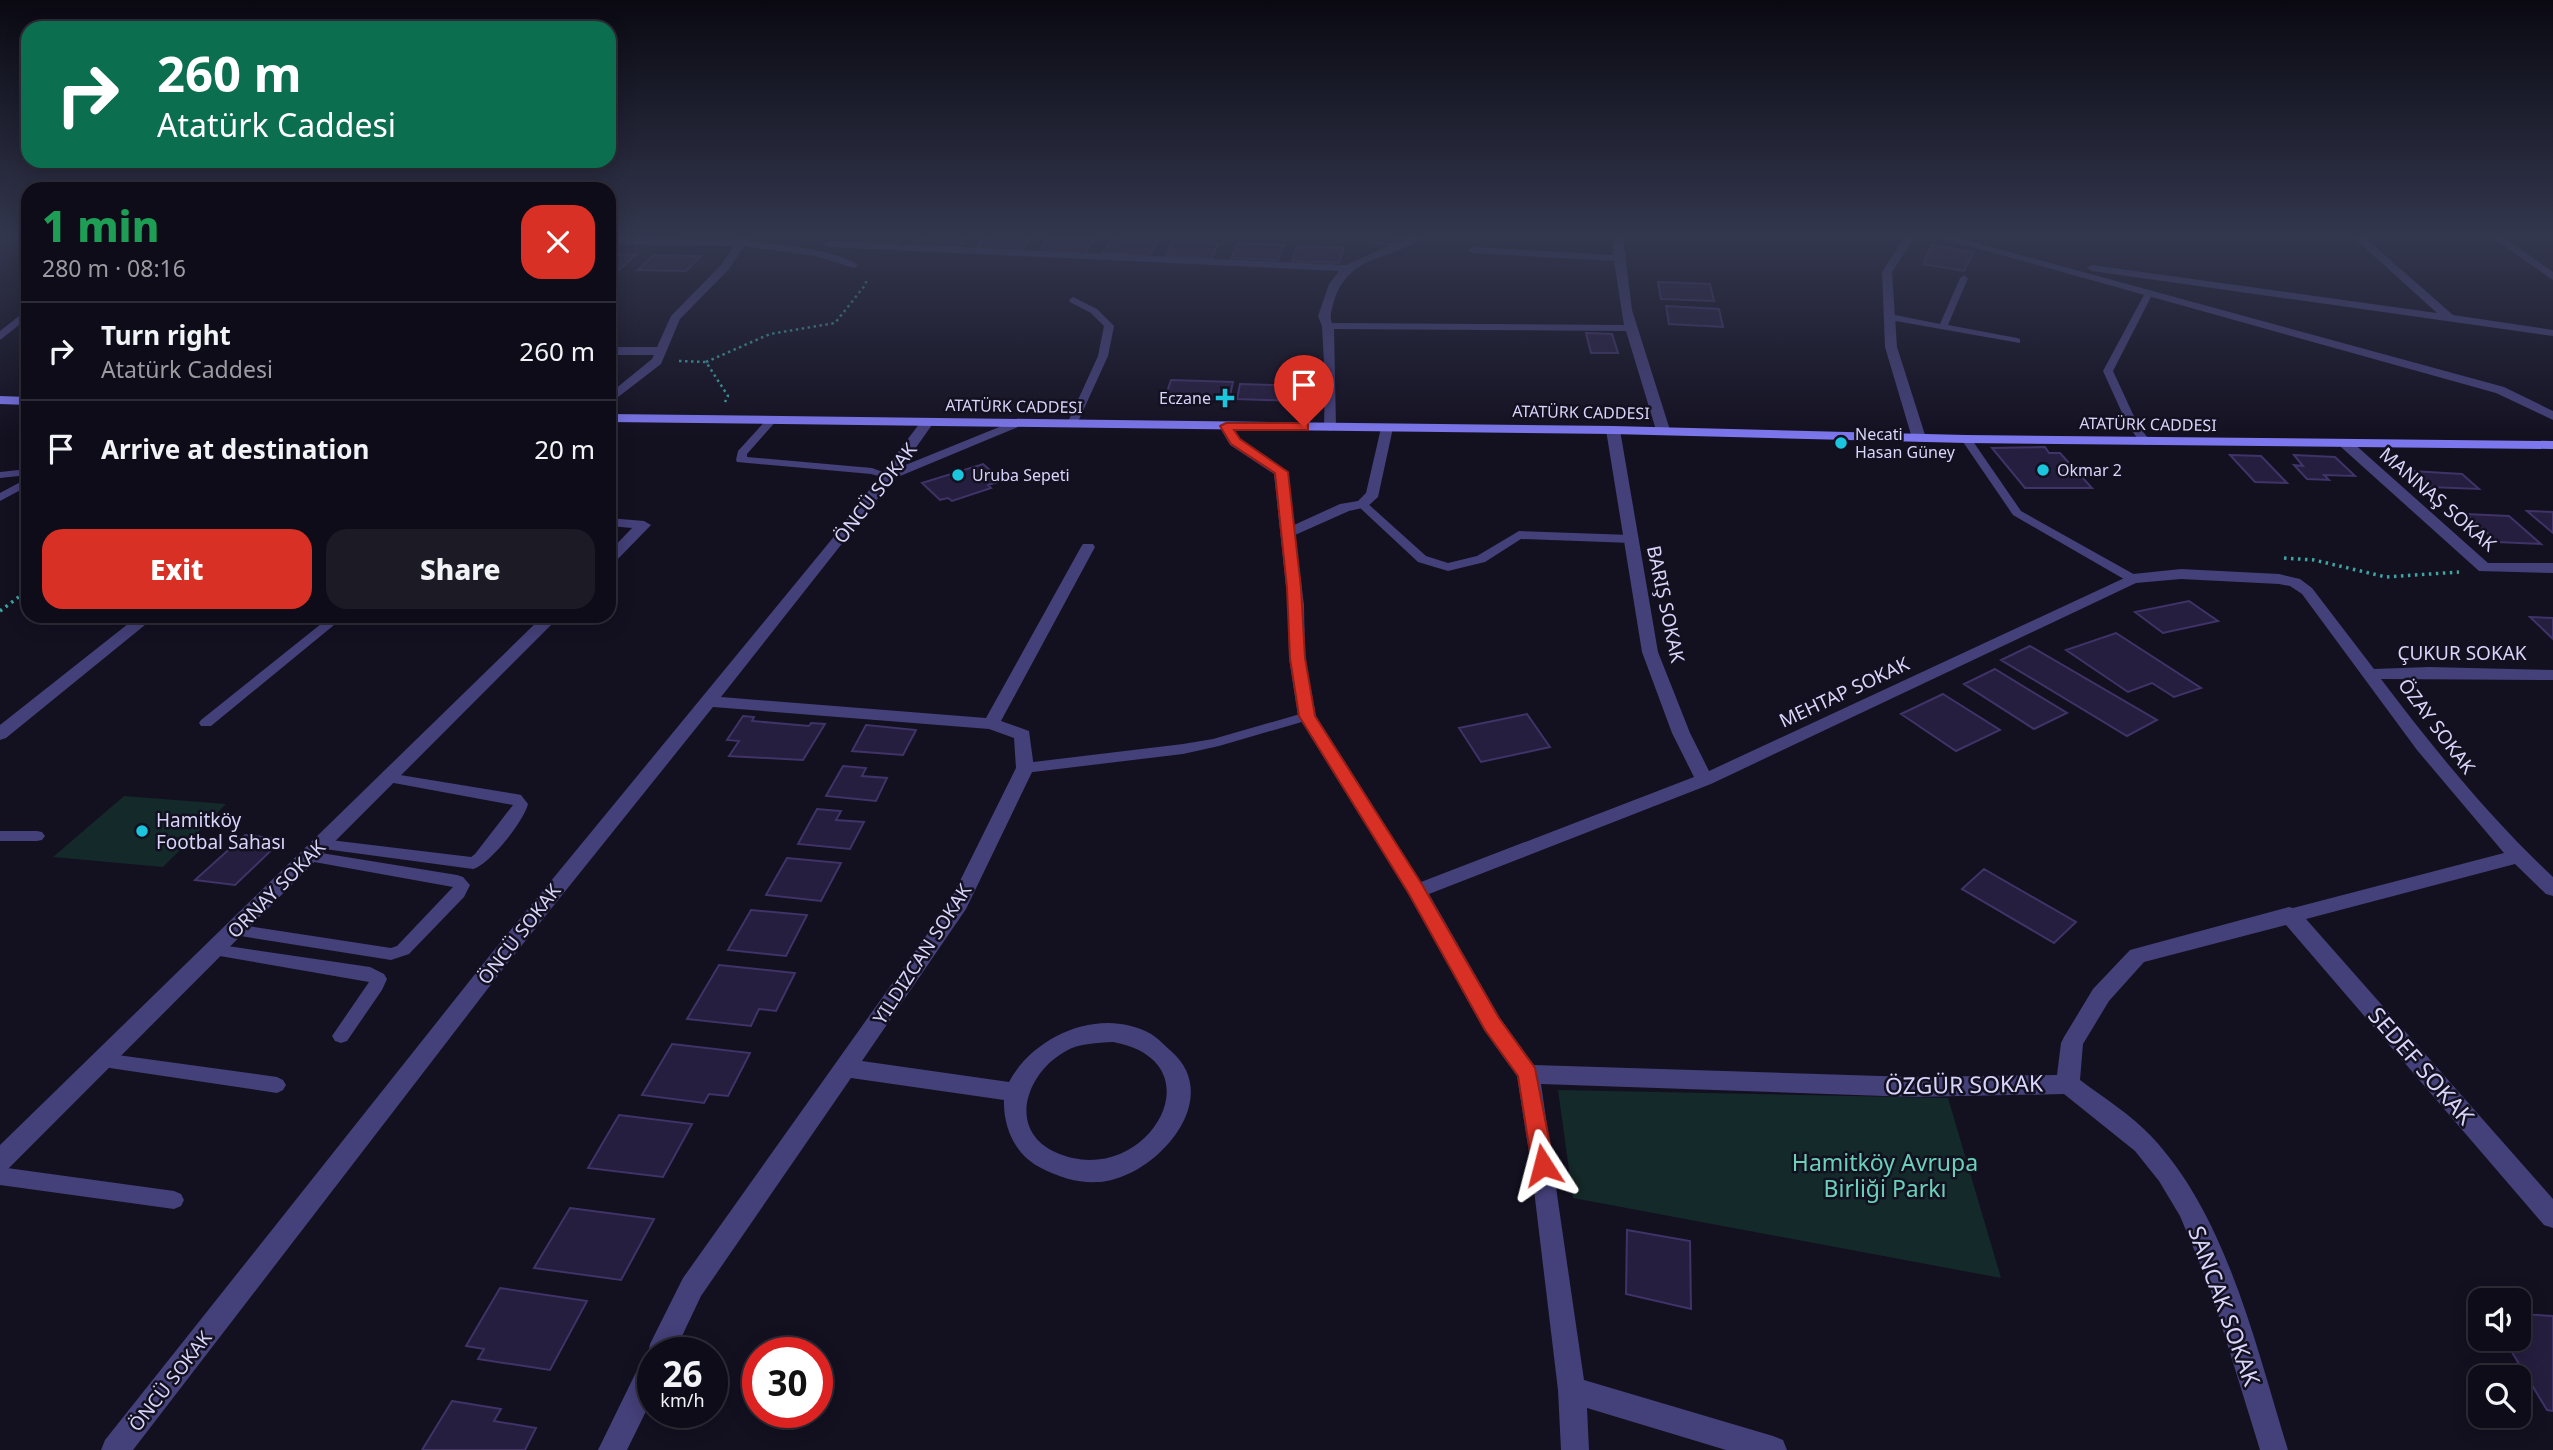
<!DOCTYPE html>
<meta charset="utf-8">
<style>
:root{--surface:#0e0c18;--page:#1c1a25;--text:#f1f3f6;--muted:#9b9ba2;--line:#2e2c37;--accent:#d93025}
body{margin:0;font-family:"Noto Sans",sans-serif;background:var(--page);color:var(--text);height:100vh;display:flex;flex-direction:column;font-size:26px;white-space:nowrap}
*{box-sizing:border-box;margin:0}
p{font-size:23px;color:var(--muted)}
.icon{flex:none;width:38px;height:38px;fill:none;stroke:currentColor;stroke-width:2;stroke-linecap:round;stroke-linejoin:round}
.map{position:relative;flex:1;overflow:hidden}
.drawer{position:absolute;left:21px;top:182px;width:595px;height:441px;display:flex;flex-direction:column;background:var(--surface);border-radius:21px;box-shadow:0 4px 18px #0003,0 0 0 2px var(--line)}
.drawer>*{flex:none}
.guide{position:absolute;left:21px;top:21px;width:595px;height:147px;border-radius:21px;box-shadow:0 4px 18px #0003,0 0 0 2px var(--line);background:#0b6e4f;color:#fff;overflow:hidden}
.controls{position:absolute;left:2468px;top:1288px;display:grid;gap:14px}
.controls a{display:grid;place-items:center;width:63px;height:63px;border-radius:14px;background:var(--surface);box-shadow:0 4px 18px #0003,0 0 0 2px var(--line);font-size:35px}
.speed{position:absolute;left:637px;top:1337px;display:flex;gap:14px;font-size:35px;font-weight:700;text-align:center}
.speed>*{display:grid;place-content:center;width:91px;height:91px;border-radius:50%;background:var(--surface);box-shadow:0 4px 18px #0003,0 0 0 2px var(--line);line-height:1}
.speed small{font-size:18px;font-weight:400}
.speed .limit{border:10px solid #d22;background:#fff;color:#111}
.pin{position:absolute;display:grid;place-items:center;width:60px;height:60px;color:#fff;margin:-72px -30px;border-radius:50% 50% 50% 0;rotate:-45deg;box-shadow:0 0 7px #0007}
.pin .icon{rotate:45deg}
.me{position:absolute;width:77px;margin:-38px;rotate:351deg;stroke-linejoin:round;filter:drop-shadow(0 0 5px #0008)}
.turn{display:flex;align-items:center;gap:24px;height:147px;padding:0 21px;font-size:32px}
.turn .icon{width:91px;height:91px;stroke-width:2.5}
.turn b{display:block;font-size:49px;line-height:60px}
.round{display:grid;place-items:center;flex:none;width:74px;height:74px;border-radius:21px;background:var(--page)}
.head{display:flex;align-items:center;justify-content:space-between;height:119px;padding:0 21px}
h1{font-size:42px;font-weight:800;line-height:52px;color:#1e9e55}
.cta{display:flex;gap:14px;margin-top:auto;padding:14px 21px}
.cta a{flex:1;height:80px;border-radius:21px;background:var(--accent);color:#fff;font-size:28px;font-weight:800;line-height:80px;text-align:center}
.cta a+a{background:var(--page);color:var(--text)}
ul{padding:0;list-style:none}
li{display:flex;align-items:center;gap:21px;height:98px;padding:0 21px;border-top:2px solid var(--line)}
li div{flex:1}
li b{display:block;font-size:26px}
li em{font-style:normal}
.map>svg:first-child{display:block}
.green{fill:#142929}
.building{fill:#261e3f;stroke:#3f3368;stroke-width:2}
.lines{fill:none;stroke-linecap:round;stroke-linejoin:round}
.path-far1{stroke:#3da5a2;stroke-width:2.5;stroke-dasharray:2.5 3.5;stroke-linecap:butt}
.path{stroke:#3da5a2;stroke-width:3.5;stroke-dasharray:2.5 4.5;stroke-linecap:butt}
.lane{fill:#444079;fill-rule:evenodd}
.street{fill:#444079;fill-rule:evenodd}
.secondary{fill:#7d77ee;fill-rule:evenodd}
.route{fill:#d93025;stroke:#8d1f18;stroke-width:2}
.poi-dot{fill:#1cc5de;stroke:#131020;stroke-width:2.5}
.labels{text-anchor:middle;stroke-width:5;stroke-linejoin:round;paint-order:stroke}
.far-poi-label{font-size:16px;fill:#d9d4fa;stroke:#131020;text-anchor:start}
.far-street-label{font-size:16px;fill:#d9d4fa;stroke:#131020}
.street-label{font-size:19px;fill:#d9d4fa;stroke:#131020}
.poi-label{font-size:19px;fill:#d9d4fa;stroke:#131020;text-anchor:start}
.near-street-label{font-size:23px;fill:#d9d4fa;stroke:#131020}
.near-park-label{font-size:23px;fill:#69d1ba;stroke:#131020}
</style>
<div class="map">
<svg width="2553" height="1450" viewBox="0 0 2553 1450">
<rect width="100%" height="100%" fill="#131020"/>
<path class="green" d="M124 796 226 804 163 867 53 857Z
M1558 1090 1948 1098 2001 1278 1573 1198Z"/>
<path class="building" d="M856 236H903L893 247 848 244Z
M922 236H968L958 248 913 246Z
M986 236H1032L1021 251 976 248Z
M1352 236H1401L1394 245 1349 239Z
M1049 237 1094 239 1085 254 1039 252Z
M1112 239 1158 241 1149 256 1103 253Z
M1173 241 1219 243 1212 258 1165 256Z
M1238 243 1284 245 1278 260 1231 258Z
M1932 245 1973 252 1964 271 1923 264Z
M1297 246 1344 248 1339 263 1292 261Z
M609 254 635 255 619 270H609Z
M654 255 701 256 686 271 638 270Z
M1658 282 1710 284 1714 301 1661 299Z
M1666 306 1719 309 1723 327 1669 324Z
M1586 333 1612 334 1618 353H1591Z
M1171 380 1233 382 1229 400 1201 399V397L1196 396 1195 401 1165 398Z
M1240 384 1300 386 1298 401 1237 399Z
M2045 447 2049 453H2060L2092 488H2025L1992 448Z
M2230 455 2261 456 2287 483 2255 482Z
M2294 455 2335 457 2355 476 2324 475 2329 480 2307 479 2294 465 2303 466Z
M983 464 1002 481 988 485 991 488 952 501 948 498 940 500 922 483Z
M2412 471 2462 474 2479 489 2428 487Z
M2527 511 2553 512V533Z
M2466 514 2509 516 2541 544 2497 542Z
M2189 601 2218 621 2163 633 2135 612Z
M2530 617 2553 618V639Z
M2116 633 2201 688 2174 697 2152 683 2128 692 2066 650Z
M2030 646 2157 720 2127 736 2001 660Z
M1995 669 2067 713 2034 729 1964 684Z
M1943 694 2000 730 1956 751 1901 714Z
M1527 714 1550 747 1481 762 1459 728Z
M743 716 754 717 752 721 809 726 811 723 825 724 803 760 729 756 739 741 727 740Z
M866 725 916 730 903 755 852 751Z
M843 766 866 768 862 776 887 778 876 801 826 796Z
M817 809 841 811 836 820 864 822 850 849 798 844Z
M245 835 283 839 235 885 195 880Z
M787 858 841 863 821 901 766 895Z
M1984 869 2076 922 2054 943 1962 889Z
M751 910 807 915 786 956 728 950Z
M719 965 795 973 776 1011 759 1009 751 1026 687 1019Z
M672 1044 750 1053 728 1096 709 1094 704 1103 642 1095Z
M619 1115 692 1124 663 1177 588 1168Z
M570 1208 654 1219 621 1280 534 1268Z
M1627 1230 1690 1241 1691 1309 1626 1294Z
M500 1288 587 1301 550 1370 478 1359 484 1349 466 1346Z
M2518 1314 2553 1316V1411L2547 1410 2504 1339H2518Z
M452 1401 501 1409 494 1421 536 1428 525 1450H422Z"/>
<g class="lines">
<path class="path-far1" d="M679 361 706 362 728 396 725 402
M706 362 770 334 835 323 866 284V278"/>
<path class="path" d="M2284 558 2314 560 2386 577 2459 572
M0 611 28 590"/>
<path class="lane" d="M741 241C771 243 835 249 858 265L854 268 815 256 738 245V241Z
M1964 275 1968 278 1948 325 2017 338 2020 339V343L1890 320 1885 317 1890 314 1940 324 1960 278Z
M2149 290 2153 293 2113 371 2138 425 2151 442 2146 445 2142 444 2128 426 2103 371 2145 293Z
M1073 297 1097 309 1114 326 1108 356 1077 424 1072 427 1067 424 1098 356 1104 326 1091 313 1070 302 1069 300Z
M772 417 777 420 747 454V457L872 468 894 476 889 479 871 474 737 462 736 460 738 451 768 418Z
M1966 436 1970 437 2021 511 2137 576 2139 579 2137 582H2129L2013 515 1961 439Z
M28 469V475L0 478V472Z
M28 478V486L0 501V493Z
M1362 501 1366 502 1426 556 1448 563 1477 556 1519 531 1631 535 1637 539 1631 543 1521 539 1485 562 1448 571 1418 562 1358 506 1356 504Z
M331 616H345L211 726H201L199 723 201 720Z
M1307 712 1312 713 1314 716 1312 719 1219 746 1183 754 1025 773 1018 768 1025 763 1183 744 1213 739Z
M388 773 516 794 521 795 528 804C524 821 490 864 473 869L317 848 314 844 317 840 322 839 471 857 475 854 513 805 383 781 381 778Z
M0 831H37L42 832 45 836 42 840 37 841H0Z
M309 851 457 875 463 877 470 885 464 897 409 954 391 960 228 934 226 930 228 926 234 924 391 948 397 946 453 887 303 860 301 856 303 852Z
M214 944 370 967 384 974 387 979 382 990 347 1041 341 1043 335 1041 332 1036 369 982 208 954 206 950 208 946Z
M103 1053 277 1077 283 1080 286 1085 283 1090 277 1093 103 1067 97 1065 94 1060 97 1055Z
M0 1167 174 1191 181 1194 184 1200 181 1206 174 1209 0 1185Z"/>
<path class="street" d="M741 236H751L729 269 680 319 661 364 609 404V394L652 359 654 355H609V347H657L671 316 721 265 734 246 609 244V238L738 240Z
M1411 236H1425C1390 262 1349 253 1334 301 1332 310 1329 315 1332 323L1624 325 1614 261 1473 253 1468 250 1473 247 1613 255V236H1623L1632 310 1670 430 1668 433H1658L1656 430 1626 331 1334 329 1336 427 1330 431 1324 427 1325 380 1322 326 1318 316 1329 284 1339 271 829 247 824 244 829 241 1346 265Z
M1905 236H1919L1913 240 1892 272 1897 347 1926 438 1919 442 1912 438 1885 347 1882 272Z
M1933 236H1951L2504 387 2553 411V420L2496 393Z
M2352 236H2363L2453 315 2553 330V336L2092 271 2087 268 2092 265 2437 313Z
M2490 236H2502L2553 272V280Z
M28 309V318L0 340V331Z
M928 418 934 422 903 466 1014 421 1019 420 1025 424 893 479 721 697 986 718 1081 547 1083 544H1093L1095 547 1001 721 1029 731 1034 768 966 909 862 1061 1009 1082C1034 1035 1101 1006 1151 1034 1158 1038 1165 1046 1171 1051 1226 1099 1155 1178 1099 1182 1077 1183 1062 1178 1043 1169 1016 1157 1003 1128 1004 1100L851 1078 701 1296 674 1353H653V1397L627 1450H598L643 1358 648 1356 650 1344 683 1278 948 905 1016 768 1014 738 989 729 713 707 506 965 133 1450H101L105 1440 491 954 832 539 923 419ZM1113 1042C1223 1062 1144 1193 1055 1152 1006 1129 1027 1072 1066 1051 1080 1043 1097 1043 1113 1042Z
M1225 422 1230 423 1240 439 1288 472 1294 525 1340 504 1358 501 1366 493 1381 428 1387 424 1393 428 1378 497 1367 507 1349 511 1295 535 1304 605 1305 658 1316 716 1421 882 1694 777 1672 733 1642 652 1606 430 1613 426 1620 430 1658 652 1690 733 1709 771 2133 574 2181 569 2279 574 2300 579 2312 588 2374 669 2429 667 2553 670V680L2381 679C2434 749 2489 817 2553 877V896L2546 894 2515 864 2306 919 2553 1199V1228L2544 1225 2286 925 2144 962 2109 1001 2083 1044 2080 1080C2104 1098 2130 1114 2151 1136 2227 1216 2256 1347 2288 1450H2260L2210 1288 2180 1216 2159 1181 2135 1151 2064 1094 1912 1097 1541 1084 1584 1380 1773 1436 1783 1440 1787 1450H1726L1587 1408 1589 1450H1561L1558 1390 1531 1165 1517 1076 1484 1030 1409 894 1298 716 1289 658 1288 605 1274 474 1230 445 1219 426ZM2181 579 2279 584 2290 586 2302 594 2417 750 2504 853 2293 908 2289 907 2130 950 2093 989 2064 1037 2061 1043 2057 1075 1912 1077 1534 1065 1500 1018 1429 894 1711 784 2136 583Z
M2346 440 2351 441 2488 563H2553V573L2479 571 2341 447 2339 444Z
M609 518 644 521 651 525 614 563 609 564V552L632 528 609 526Z
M138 616H156L6 738 0 740V725Z
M543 616H560L9 1168 0 1171V1145Z"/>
<path class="secondary" d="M0 396 28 397V405L0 404Z
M609 414 1613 426 1966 435 2553 441V449L1966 443 1613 434 609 422Z"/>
</g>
<linearGradient id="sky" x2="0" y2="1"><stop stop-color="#0a0912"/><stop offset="0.54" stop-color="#33374e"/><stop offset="1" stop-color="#33374e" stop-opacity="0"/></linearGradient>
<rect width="2553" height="439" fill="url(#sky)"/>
<path class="route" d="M1304 423 1308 424V430H1234L1240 439 1288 472 1301 588 1305 658 1315 716 1423 886 1499 1018 1535 1068 1554 1165 1551 1172 1543 1175 1535 1172 1532 1165 1518 1076 1485 1030 1409 894 1299 716 1290 658 1287 588 1275 473 1231 444 1220 426 1226 423Z"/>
<g class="poi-dot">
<path d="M1221.5 387.5h7v7h7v7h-7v7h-7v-7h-7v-7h7z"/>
<circle cx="1841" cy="443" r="7"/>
<circle cx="2043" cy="470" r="7"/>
<circle cx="958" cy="475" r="7"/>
<circle cx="142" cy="831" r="7"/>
</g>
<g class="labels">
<g class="far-poi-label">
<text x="1211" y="404" text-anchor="end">Eczane</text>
<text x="1855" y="440">Necati<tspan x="1855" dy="18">Hasan Güney</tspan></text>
<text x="2057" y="476">Okmar 2</text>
<text x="972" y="481">Uruba Sepeti</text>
</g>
<g class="far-street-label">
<text transform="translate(1014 406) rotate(1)" y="6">ATATÜRK CADDESI</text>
<text transform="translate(1581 412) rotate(1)" y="6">ATATÜRK CADDESI</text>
<text transform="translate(2148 424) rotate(1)" y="6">ATATÜRK CADDESI</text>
</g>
<g class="street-label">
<text transform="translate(875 493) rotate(-52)" y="7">ÖNCÜ SOKAK</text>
<text transform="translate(2438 499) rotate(41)" y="7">MANNAŞ SOKAK</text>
<text transform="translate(1666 604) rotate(78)" y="7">BARIŞ SOKAK</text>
<text x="2462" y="660">ÇUKUR SOKAK</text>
<text transform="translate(1844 692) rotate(-25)" y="7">MEHTAP SOKAK</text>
<text transform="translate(2437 726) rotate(53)" y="7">ÖZAY SOKAK</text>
<text transform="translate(276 889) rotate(-45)" y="7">ORNAY SOKAK</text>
<text transform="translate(519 934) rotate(-52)" y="7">ÖNCÜ SOKAK</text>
<text transform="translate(922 954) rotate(-57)" y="7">YILDIZCAN SOKAK</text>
<text transform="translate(170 1381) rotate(-52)" y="7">ÖNCÜ SOKAK</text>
</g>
<g class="poi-label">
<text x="156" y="827">Hamitköy<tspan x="156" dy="22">Footbal Sahası</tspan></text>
</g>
<g class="near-street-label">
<text transform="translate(2421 1066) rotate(49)" y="8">SEDEF SOKAK</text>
<text transform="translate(1964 1085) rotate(-1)" y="8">ÖZGÜR SOKAK</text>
<text transform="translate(2224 1306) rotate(70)" y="8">SANCAK SOKAK</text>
</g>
<g class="near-park-label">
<text x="1885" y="1171">Hamitköy Avrupa<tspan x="1885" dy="26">Birliği Parkı</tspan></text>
</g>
</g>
</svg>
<div class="controls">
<a><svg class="icon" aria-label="sound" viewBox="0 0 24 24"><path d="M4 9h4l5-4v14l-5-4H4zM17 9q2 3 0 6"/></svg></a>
<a><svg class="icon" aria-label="search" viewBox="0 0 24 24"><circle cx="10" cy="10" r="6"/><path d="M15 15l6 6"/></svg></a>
</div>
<div class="speed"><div>26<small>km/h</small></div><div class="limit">30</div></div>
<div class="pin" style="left:1304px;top:427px;background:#d93025"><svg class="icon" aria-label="arrive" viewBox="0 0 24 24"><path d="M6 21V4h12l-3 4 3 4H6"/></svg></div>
<svg class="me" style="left:1543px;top:1165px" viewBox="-20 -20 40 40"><path d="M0-17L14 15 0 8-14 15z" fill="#d93025" stroke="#fff" stroke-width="4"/></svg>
<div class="guide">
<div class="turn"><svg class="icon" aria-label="right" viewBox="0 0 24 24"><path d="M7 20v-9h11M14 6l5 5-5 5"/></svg><div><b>260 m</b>Atatürk Caddesi</div></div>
</div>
<section class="drawer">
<div class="head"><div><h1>1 min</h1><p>280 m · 08:16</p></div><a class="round" style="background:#d93025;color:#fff"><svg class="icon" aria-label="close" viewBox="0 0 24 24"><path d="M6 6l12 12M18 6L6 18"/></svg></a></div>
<ul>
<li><svg class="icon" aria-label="right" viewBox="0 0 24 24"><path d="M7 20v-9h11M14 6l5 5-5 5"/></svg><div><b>Turn right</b><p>Atatürk Caddesi</p></div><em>260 m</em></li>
<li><svg class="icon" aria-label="arrive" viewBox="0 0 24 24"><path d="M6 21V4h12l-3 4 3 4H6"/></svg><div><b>Arrive at destination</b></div><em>20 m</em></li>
</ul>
<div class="cta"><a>Exit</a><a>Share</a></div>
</section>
</div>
